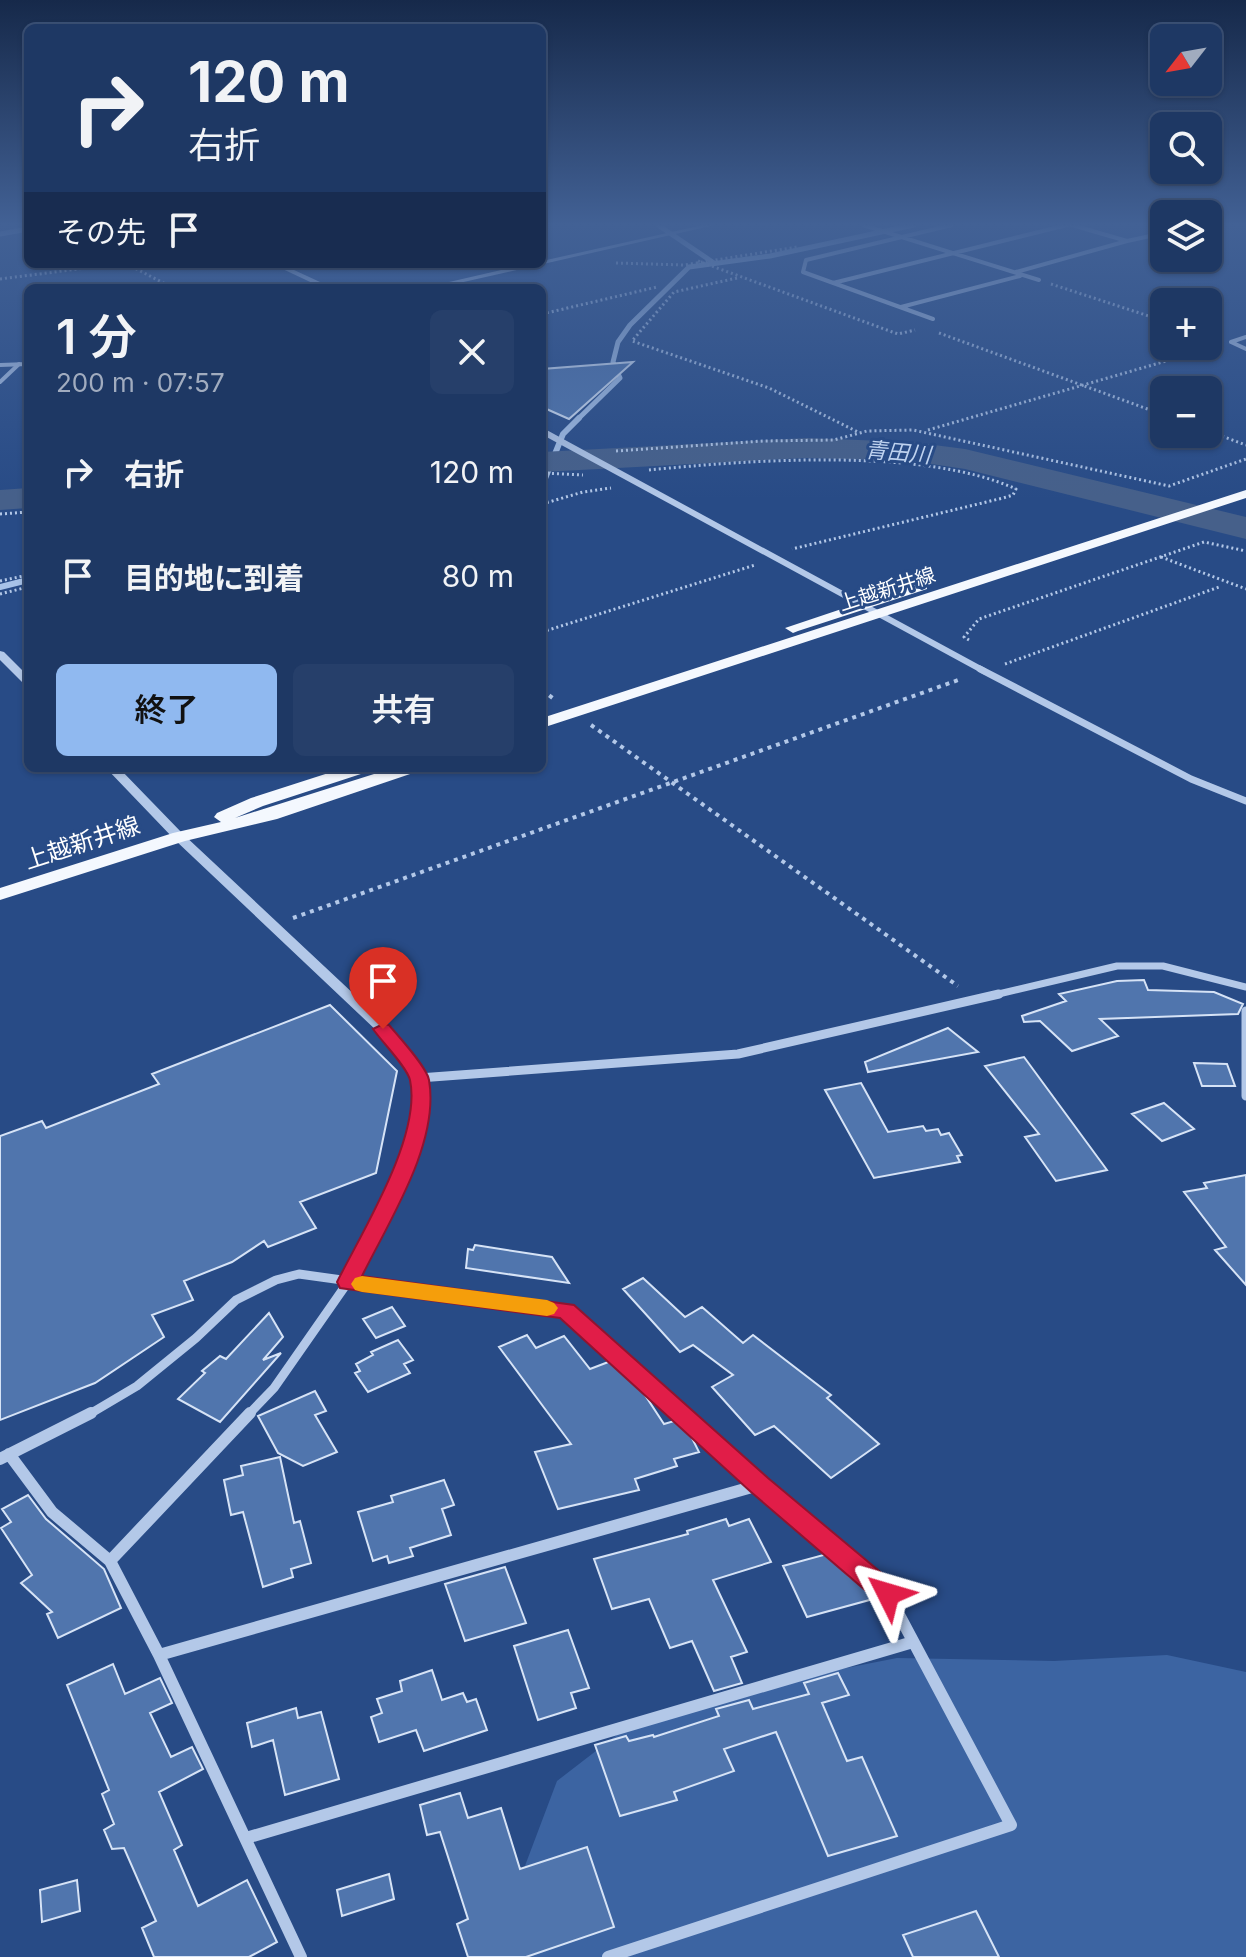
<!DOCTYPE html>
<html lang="ja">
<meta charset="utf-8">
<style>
:root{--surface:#1e3864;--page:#263f6a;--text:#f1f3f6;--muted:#a1acbf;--line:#3c5278;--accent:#90b9f0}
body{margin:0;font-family:Inter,"Noto Sans JP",sans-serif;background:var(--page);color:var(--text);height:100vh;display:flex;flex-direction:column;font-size:30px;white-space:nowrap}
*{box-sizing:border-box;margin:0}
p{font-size:26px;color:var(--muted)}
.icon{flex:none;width:44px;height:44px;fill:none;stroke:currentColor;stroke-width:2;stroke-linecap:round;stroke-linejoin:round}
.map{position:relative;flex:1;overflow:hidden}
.panel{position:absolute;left:24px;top:284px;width:522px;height:488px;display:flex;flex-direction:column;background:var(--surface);border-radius:12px;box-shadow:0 2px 6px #0004,0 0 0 2px var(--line)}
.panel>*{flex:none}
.hud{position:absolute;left:24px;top:24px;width:522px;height:244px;border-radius:12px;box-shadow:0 2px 6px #0004,0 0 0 2px var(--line);background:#1e3864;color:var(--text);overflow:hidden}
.needle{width:52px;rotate:239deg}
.buttons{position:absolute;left:1150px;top:24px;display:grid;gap:16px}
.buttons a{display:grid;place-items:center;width:72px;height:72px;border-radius:12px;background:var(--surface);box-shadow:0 2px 6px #0004,0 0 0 2px var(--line);font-size:40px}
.pin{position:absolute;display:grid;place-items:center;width:68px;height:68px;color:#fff;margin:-82px -34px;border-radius:50% 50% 50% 0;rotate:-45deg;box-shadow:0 0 8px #0007}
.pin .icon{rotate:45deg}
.me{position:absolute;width:88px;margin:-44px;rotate:310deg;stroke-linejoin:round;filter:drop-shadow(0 0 6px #0008)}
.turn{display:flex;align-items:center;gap:28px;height:168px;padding:0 32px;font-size:36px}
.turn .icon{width:104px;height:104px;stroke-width:2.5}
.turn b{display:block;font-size:56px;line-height:68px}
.then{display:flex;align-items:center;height:76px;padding:0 32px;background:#0003;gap:16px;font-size:30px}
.round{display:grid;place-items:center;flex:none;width:84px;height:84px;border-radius:12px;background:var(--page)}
.headline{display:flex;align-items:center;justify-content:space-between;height:136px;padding:0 32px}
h1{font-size:48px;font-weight:600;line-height:60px}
.cta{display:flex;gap:16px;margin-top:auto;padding:16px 32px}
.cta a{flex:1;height:92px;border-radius:12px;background:var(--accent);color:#111;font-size:32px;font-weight:600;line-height:92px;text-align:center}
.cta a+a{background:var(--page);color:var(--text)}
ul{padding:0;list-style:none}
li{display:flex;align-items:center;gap:24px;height:104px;padding:0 32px}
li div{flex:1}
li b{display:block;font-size:30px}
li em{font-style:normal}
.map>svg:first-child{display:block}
.green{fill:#3c64a2}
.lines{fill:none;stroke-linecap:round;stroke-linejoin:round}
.stream-far1{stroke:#a7c2e8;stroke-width:5}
.stream{stroke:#a7c2e8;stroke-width:6}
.river{fill:#46608a;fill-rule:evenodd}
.building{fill:#5075ad;stroke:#d6e3f6;stroke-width:2}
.path-far1{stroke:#b3c8e8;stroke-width:3;stroke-dasharray:2 3;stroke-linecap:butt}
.path{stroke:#b3c8e8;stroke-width:4;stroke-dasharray:4 5;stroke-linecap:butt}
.minor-far4{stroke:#b3c8e8;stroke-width:4}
.minor-far3{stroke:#b3c8e8;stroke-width:6}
.minor-far2{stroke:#b3c8e8;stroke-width:7}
.minor-far1{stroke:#b3c8e8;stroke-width:9}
.minor{stroke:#b3c8e8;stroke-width:12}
.tertiary{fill:#b3c8e8;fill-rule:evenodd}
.primary{fill:#f4f8fe;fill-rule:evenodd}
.route{fill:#e11d48;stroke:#92132f;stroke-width:2}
.slow{fill:#f59e0b}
.labels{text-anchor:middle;stroke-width:6;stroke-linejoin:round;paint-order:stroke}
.far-street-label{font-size:20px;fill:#fff;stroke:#284b86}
.far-water-label{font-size:22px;font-style:italic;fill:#bed2ef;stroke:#284b86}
.street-label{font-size:24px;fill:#fff;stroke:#284b86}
</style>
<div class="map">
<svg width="1246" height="1957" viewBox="0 0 1246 1957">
<rect width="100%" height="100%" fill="#284b86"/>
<path class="green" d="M1167 1655 1246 1672V1957H505L506 1916 557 1781 627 1727 723 1692 897 1658 1054 1661Z"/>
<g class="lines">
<path class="stream-far1" d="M658 225 714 263
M0 234 28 229
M577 420 620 378 613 362 618 342 630 325 689 267 770 256 914 225"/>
<path class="stream" d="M542 486 563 434 579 418
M0 587 28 580"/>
<path class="river" d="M806 438 911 442 965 449 1246 517V539L965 469 911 461 806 458 542 472V452Z
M28 488V508L0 510V490Z"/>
</g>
<path class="building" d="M633 362 569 419 542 407V369Z
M1144 980 1148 990 1214 992 1243 1004 1238 1014 1100 1019 1118 1036 1072 1051 1040 1021 1024 1022 1022 1016 1066 1001 1059 994 1117 981Z
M330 1005 397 1071 376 1173 300 1202 316 1228 268 1247 264 1241 232 1262 184 1281 193 1300 152 1315 164 1337 95 1383 0 1420V1136L42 1121 46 1128 159 1084 152 1074Z
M948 1028 978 1052 868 1072 865 1062Z
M1024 1057 1107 1170 1056 1181 1025 1137 1039 1134 985 1066Z
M1194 1063 1227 1064 1235 1086H1202Z
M861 1083 888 1132 923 1126 926 1131 938 1129 941 1135 949 1133 962 1155 957 1156 960 1162 874 1178 825 1090Z
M1164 1103 1194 1129 1162 1141 1132 1114Z
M1246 1175V1285L1215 1250 1226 1247 1184 1192 1207 1188 1204 1183Z
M475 1245 552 1257 569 1283 466 1268 468 1249 473 1250Z
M643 1278 685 1317 702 1307 743 1343 753 1335 831 1395 827 1398 879 1444 831 1478 774 1426 755 1435 712 1387 733 1375 693 1345 680 1352 623 1289Z
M392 1307 405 1326 376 1338 363 1319Z
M269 1313 283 1337 263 1360 281 1353 220 1422 178 1399 205 1373 202 1371 220 1356 226 1359Z
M527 1335 536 1348 564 1336 590 1369 611 1361 639 1386 664 1424 674 1421 691 1436 699 1452 674 1459 677 1466 635 1479 639 1490 558 1509 535 1452 571 1444 499 1347Z
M398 1340 413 1360 404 1364 410 1373 368 1392 355 1373 360 1371 356 1364 373 1355 371 1352Z
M315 1391 326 1411 315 1415 337 1452 303 1466 278 1453 258 1416Z
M280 1457 294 1523 300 1521 311 1563 291 1569 293 1577 263 1587 243 1512 231 1515 224 1480 243 1475 241 1466Z
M444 1480 454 1505 442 1509 451 1535 410 1548 413 1556 389 1563 387 1556 373 1561 358 1512 393 1502 391 1496Z
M28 1495 46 1519 104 1569 121 1608 58 1638 47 1614 52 1612 21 1583 32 1575 1 1528 11 1522 2 1509Z
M726 1519 729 1526 749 1519 771 1562 713 1580 747 1652 731 1657 742 1683 714 1691 692 1641 670 1648 649 1599 612 1609 594 1559 688 1534 687 1531Z
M827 1554 850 1577 867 1588 873 1599 807 1617 783 1566Z
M505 1567 526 1623 465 1641 445 1584Z
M568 1630 589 1688 571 1693 576 1708 538 1720 514 1646Z
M113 1664 125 1694 160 1678 172 1703 150 1713 171 1757 192 1747 203 1769 159 1792 182 1845 174 1850 198 1906 247 1880 277 1942 249 1957H154L142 1928 156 1921 124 1848 112 1849 104 1830 114 1824 102 1794 109 1790 67 1685Z
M432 1670 442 1700 463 1693 467 1702 476 1699 487 1730 424 1751 416 1730 379 1742 371 1717 382 1713 377 1699 402 1691 400 1681Z
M838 1673 849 1695 822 1703 847 1761 862 1757 897 1836 828 1856 776 1732 724 1749 734 1771 674 1792 677 1800 620 1816 595 1745 626 1736 629 1741 653 1735 654 1737 719 1716 716 1709 749 1700 753 1709 809 1694 804 1683Z
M296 1708 298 1718 321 1712 339 1779 285 1795 273 1740 252 1747 247 1723Z
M460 1793 468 1818 501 1808 520 1869 587 1847 614 1927 526 1957H468L457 1924 468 1919 440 1832 427 1835 420 1805Z
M389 1874 394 1899 342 1916 337 1890Z
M77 1880 80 1911 42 1922 40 1890Z
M976 1911 999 1957H913L903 1935Z"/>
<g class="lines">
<path class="path-far1" d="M698 261 898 334 915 330
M616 263 684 265 797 247
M127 264 173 288
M737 278 674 292 632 341 769 388 858 432
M0 279 117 264
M1051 284 1164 321
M542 314 657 287
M939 333 1164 415
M928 430 1218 346
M1208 431 1246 445
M616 451 763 441 834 440 867 431 913 430 1169 486 1246 459
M649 470C750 460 924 447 1016 489L1013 495 1003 498 792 549
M542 473 583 475
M542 504 583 492 611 488
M0 514 28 512
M1161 557 1246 589
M0 581 28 575
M0 594 28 587
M542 632 755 565
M969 640 964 637 979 619 1204 542 1246 551
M1005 664 1219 587"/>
<path class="path" d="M542 690 554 699
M591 725 958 986
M293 918 961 679"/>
<path class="minor-far4" d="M863 225 1039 280
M1072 225 1127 241 1164 233
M1016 272 1127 241
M833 283 1067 225
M901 307 1020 276
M933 319 803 272 806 260 952 225
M1246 337 1231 342 1246 349
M0 382 19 364"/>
<path class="minor-far3" d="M542 431 984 671"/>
<path class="minor-far2" d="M980 669 1191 779 1246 801
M990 996 1117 966H1163L1246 987"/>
<path class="minor-far1" d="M1246 1011V1096
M88 1415 137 1386 196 1338 236 1300 276 1280 299 1274 566 1311 682 1415
M248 1415 274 1388 348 1282 400 1179 418 1125 419 1078 738 1054 999 994"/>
<path class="minor" d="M9 1454 52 1512 110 1561 159 1655 301 1957
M0 1459 91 1413
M110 1561 250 1413
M159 1655 759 1485 679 1413
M246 1838 913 1642
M608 1957 1011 1825 888 1594 759 1485"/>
<path class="tertiary" d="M703 225H715L437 288H423L527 264H542V261Z
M272 264H281L333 288H323Z
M28 362V366L0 367V363Z
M0 651 4 652 28 676V685L24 684 0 660Z
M106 768H119L183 834 388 1026 426 1078 424 1081H414L378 1032 175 840Z"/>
<path class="primary" d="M1246 490V498L542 728V718Z
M922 582 927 583V589L798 631 793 633 785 628Z
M344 768H370L367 772 263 806 235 818 393 768H419L416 772 277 819 185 841 0 900V888L173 833 221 822 214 817 217 813 251 798Z"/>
</g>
<linearGradient id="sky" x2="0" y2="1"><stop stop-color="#16294a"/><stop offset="0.45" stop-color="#426195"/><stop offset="1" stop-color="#426195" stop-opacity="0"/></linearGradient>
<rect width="1246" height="499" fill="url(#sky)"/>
<path class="route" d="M383 1024 389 1025C399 1037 427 1067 429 1080 440 1143 389 1221 362 1276L574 1305 768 1478 897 1586 901 1594 897 1602 888 1605 879 1602 751 1492 560 1318 340 1288 337 1282C362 1232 422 1136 410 1080 407 1067 382 1042 373 1029Z"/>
<path class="slow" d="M362 1276 547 1300 554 1303 558 1308 554 1314 547 1316 362 1292 355 1290 351 1284 355 1278Z"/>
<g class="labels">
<g class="far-street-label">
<text transform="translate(887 589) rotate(-18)" y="7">上越新井線</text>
</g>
<g class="far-water-label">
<text transform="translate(898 452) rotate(5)" y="8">青田川</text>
</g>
<g class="street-label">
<text transform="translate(82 843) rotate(-18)" y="8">上越新井線</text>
</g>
</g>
</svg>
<div class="buttons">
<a><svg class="needle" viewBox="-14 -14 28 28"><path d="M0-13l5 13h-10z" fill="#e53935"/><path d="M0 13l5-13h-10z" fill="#a1acbf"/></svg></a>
<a><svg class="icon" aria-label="search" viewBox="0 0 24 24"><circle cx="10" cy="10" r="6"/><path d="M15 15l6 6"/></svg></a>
<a><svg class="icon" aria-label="layers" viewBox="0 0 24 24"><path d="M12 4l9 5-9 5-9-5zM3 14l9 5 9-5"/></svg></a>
<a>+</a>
<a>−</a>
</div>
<div class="pin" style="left:383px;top:1029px;background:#d93025"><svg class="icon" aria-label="arrive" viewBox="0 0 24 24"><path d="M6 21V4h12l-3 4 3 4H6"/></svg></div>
<svg class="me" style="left:888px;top:1594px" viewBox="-20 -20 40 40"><path d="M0-17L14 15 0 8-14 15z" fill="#e11d48" stroke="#fff" stroke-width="4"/></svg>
<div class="hud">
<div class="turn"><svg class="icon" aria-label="right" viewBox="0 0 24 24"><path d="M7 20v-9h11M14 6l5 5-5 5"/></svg><div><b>120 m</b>右折</div></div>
<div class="then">その先<svg class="icon" aria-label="arrive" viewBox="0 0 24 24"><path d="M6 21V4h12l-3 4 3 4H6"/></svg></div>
</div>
<section class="panel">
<div class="headline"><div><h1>1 分</h1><p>200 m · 07:57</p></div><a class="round"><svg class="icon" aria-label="close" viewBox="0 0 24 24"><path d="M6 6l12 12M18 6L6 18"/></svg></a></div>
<ul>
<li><svg class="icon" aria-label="right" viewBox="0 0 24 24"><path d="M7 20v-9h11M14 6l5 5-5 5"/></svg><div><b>右折</b></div><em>120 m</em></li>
<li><svg class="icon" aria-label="arrive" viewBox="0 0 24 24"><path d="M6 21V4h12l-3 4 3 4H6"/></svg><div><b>目的地に到着</b></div><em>80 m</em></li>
</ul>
<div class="cta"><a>終了</a><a>共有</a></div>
</section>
</div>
